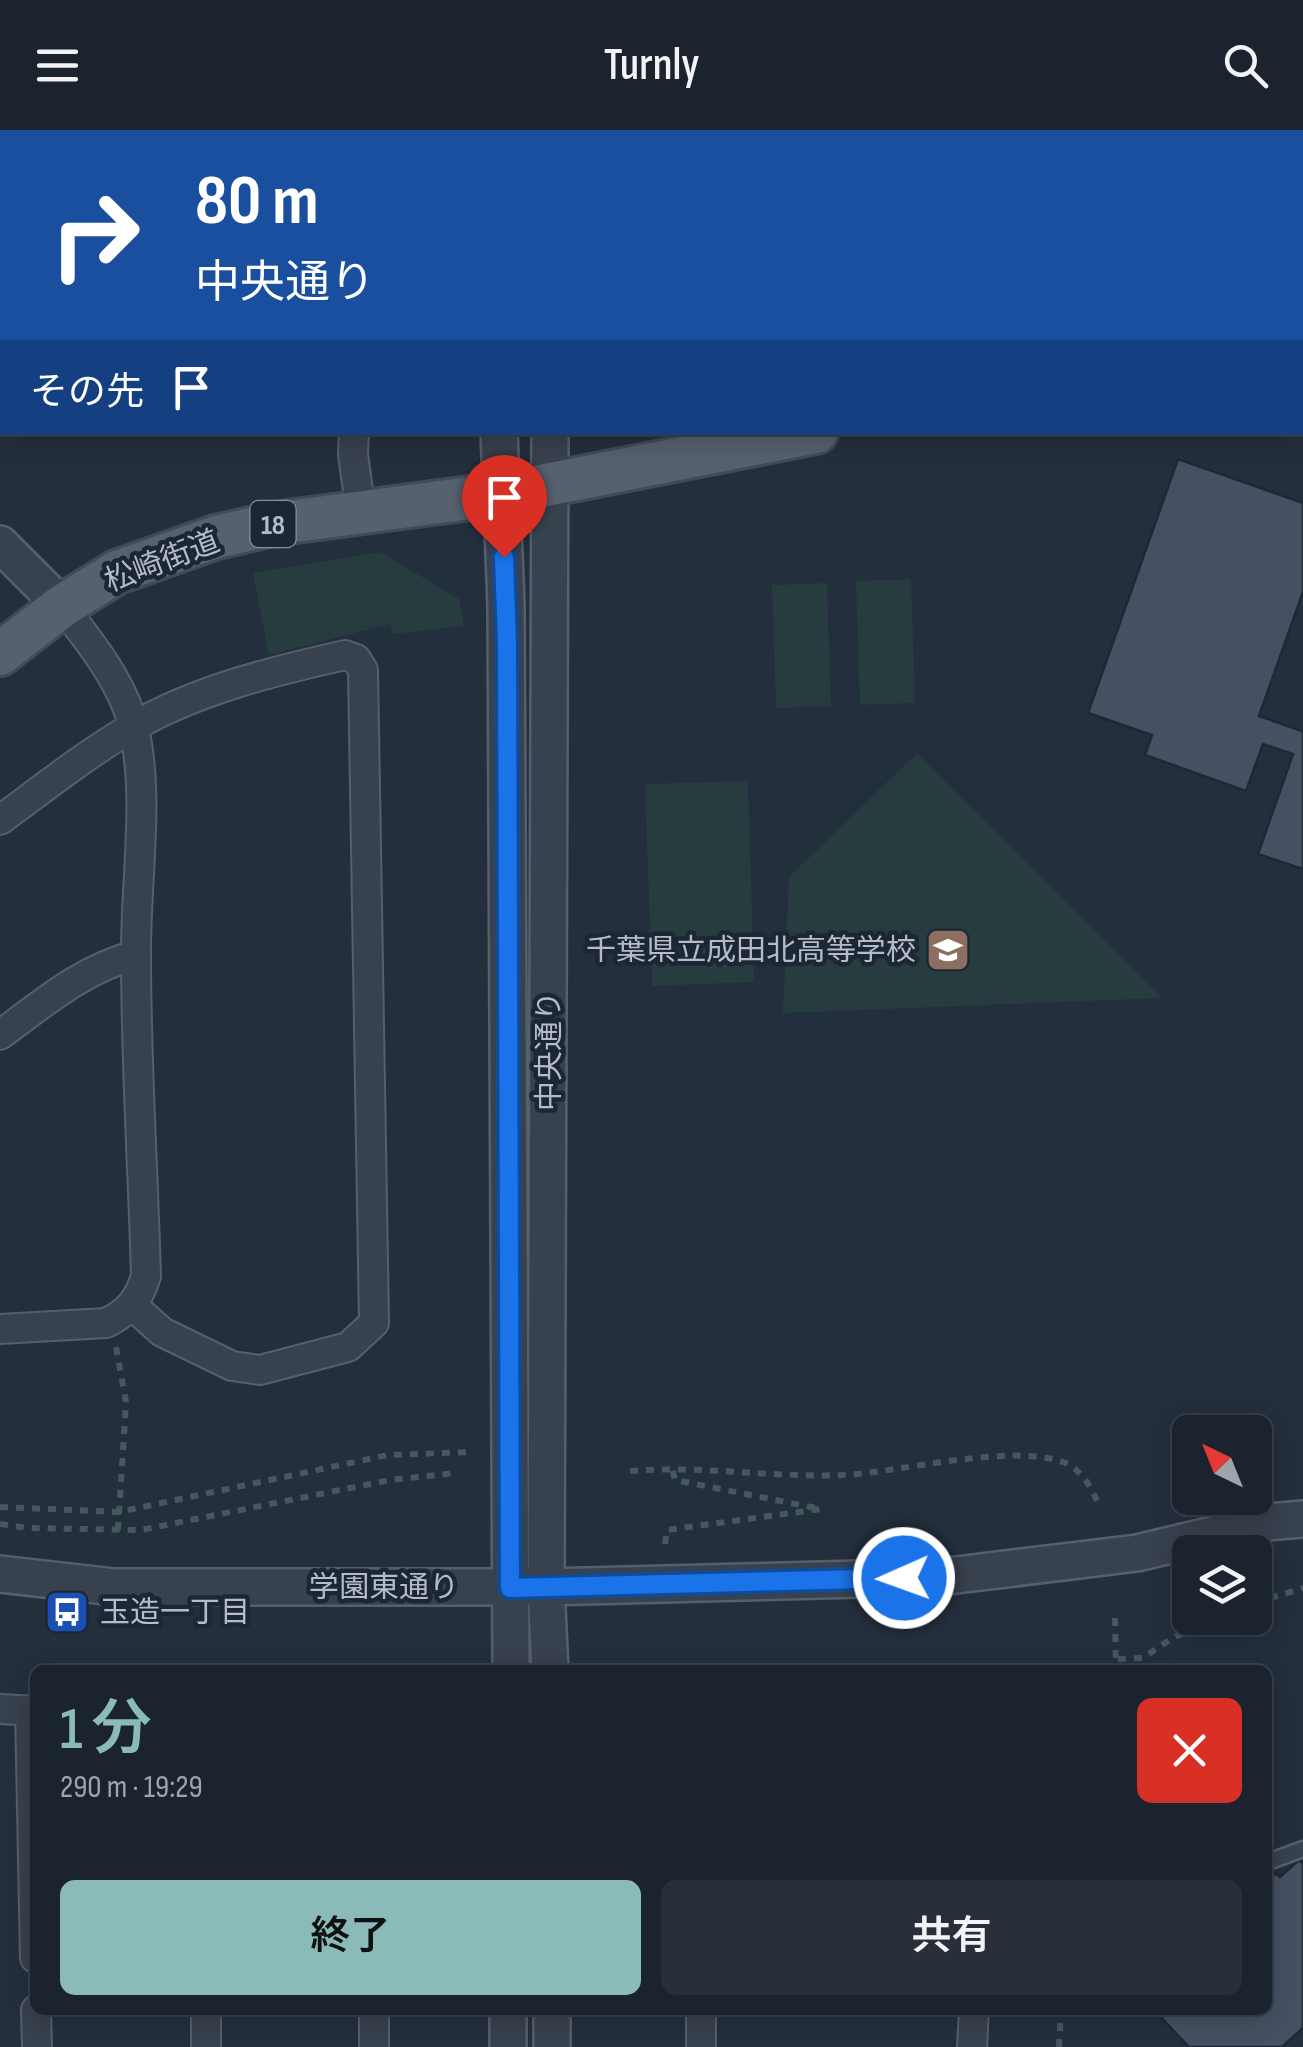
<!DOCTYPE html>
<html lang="ja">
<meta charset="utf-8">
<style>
:root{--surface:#1b232e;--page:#282f3a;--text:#f1f3f6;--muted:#a0a4aa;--line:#39404a;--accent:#8bbbb9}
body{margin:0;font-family:"Sofia Sans Condensed","Noto Sans JP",sans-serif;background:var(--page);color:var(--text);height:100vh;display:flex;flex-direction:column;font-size:38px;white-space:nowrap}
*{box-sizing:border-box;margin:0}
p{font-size:32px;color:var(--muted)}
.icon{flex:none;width:55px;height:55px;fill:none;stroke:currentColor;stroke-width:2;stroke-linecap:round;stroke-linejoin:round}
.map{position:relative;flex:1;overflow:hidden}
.drawer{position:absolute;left:30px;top:1535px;width:1242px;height:350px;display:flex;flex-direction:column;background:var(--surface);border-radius:15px;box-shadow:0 5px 25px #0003,0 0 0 2px var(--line)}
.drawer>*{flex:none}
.banner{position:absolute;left:0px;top:0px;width:1305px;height:305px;box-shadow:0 5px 25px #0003,0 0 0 2px var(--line);background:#1a4fa0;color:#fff;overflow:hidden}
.needle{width:65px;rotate:317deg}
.controls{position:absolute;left:1172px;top:1285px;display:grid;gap:20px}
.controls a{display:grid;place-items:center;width:100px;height:100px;border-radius:15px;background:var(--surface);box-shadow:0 5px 25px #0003,0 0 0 2px var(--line);font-size:50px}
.pin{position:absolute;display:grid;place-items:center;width:85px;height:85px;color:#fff;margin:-102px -42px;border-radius:50% 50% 50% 0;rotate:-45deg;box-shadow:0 0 10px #0007}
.pin .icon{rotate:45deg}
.me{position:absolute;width:110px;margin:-55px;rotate:268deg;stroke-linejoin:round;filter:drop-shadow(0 0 8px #0008)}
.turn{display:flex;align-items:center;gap:35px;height:210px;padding:0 30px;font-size:45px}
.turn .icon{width:130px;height:130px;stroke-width:2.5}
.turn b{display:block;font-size:70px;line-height:85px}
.then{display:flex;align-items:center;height:95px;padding:0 30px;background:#0003;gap:20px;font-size:38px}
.round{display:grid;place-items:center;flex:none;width:105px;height:105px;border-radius:15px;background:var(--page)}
.summary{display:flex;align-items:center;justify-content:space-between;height:170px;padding:0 30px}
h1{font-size:60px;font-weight:600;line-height:75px;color:var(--accent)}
.button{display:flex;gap:20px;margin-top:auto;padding:20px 30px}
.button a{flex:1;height:115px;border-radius:15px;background:var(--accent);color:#111;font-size:40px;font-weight:600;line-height:115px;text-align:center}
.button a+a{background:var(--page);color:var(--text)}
header{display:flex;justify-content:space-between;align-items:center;height:130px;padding:0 30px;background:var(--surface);font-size:45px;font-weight:600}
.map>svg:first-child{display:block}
.green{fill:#263c3f}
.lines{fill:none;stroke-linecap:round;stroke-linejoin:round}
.river{stroke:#394c67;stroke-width:58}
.building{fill:#455162;stroke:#1f2835;stroke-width:2.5}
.service-casing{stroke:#565f6c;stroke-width:19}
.minor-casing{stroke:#565f6c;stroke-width:32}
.tertiary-casing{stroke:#565f6c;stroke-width:40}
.primary-casing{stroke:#414a57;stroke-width:48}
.path{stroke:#44595c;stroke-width:6;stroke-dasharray:8 8;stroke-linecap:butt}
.service{stroke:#38414e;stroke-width:14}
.minor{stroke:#38414e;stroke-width:28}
.tertiary{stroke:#38414e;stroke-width:35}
.primary{stroke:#56606e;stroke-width:42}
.route-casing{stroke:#114b97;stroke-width:25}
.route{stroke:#1a73e8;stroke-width:18}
.labels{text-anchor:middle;stroke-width:9;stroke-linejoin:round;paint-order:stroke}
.shield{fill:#1d2633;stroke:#878f9c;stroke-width:2.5}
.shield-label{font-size:28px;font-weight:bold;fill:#b4bcc9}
.street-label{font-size:30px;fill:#b4bcc9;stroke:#1d2633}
.poi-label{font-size:30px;fill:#b4bcc9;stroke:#1d2633;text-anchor:end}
</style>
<header><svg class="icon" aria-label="menu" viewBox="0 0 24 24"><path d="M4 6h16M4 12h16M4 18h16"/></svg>Turnly<svg class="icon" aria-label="search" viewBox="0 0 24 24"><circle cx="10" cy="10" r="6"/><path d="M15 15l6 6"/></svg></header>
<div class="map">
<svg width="1303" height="1917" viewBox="0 0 1303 1917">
<rect width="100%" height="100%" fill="#242f3e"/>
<path class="green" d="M614 0H1303V185L1302 2Z
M380 422 459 469 464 496 393 504 390 494 269 525 253 443Z
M911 449 915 573 860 575 856 451Z
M827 453 831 576 776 578 772 455Z
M917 623 1162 867V868L783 883 789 747Z
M748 651 754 852 652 856 645 654Z"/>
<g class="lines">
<path class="river" d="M405 0V2"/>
</g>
<path class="building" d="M0 0H97L2 2V9Z
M124 0H243L124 2Z
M1178 329 1303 373V462L1259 586 1302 601 1303 597V739L1258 724 1293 624 1263 614 1246 661 1145 625 1152 605 1088 583Z
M1299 1730 1303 1734V1898L1282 1917H1189L1154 1880H1268V1751L1276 1743 1280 1747Z"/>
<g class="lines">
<defs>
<path id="service" d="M1268 1732 1303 1719"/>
<path id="minor" d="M362 2V0
M0 142H2
M354 302 353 324 361 383
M0 690C44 658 86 624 133 597 196 560 274 541 345 525L356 529 363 540 374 1193 348 1217 260 1240 232 1236 162 1202 132 1175
M0 905C42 874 84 838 136 825
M0 1199 106 1193C129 1182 139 1169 146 1146 143 1040 136 933 136 827 135 756 150 668 134 599 124 554 90 512 62 476
M0 1579 35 1581
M30 1580 35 1828
M36 1880 37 1917
M374 1880V1917
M206 1917V1880
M701 1917V1880
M972 1917 974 1880"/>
<path id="tertiary" d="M495 0V2
M549 0V2
M499 302 506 474 511 1540
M0 414 62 476
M0 1444 114 1457H546L940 1447 1137 1423 1267 1392 1303 1389
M550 1540 546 1457 550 302
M552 1880V1917
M508 1917V1880"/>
<path id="primary" d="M1302 255H1303
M0 524 62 476 117 442 216 407 273 394 500 364 816 302"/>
</defs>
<use href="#service" class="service-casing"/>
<use href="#minor" class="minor-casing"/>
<use href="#tertiary" class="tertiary-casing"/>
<use href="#primary" class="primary-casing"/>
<path class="path" d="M116 1217 126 1272 118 1400
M630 1341C701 1335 772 1348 843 1345 901 1342 1011 1313 1063 1332 1082 1339 1093 1360 1100 1378
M0 1377 119 1382 388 1325 472 1322
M0 1394 28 1398 141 1400 390 1350 456 1343
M665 1414 667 1400 821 1379 675 1350 672 1338
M1255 1473 1303 1458
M1115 1488 1116 1540
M1118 1529 1143 1528 1171 1509 1216 1488
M1059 1917 1061 1880"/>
<use href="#service" class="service"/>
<use href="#minor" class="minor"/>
<use href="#tertiary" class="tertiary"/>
<use href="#primary" class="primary"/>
</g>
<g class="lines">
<defs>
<path id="route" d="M504 427 507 514 510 1458 904 1448"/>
</defs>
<use href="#route" class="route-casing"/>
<use href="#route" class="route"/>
</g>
<defs>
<symbol id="school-square" viewBox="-11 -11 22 22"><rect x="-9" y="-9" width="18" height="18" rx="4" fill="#8d6e63" stroke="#1d2633"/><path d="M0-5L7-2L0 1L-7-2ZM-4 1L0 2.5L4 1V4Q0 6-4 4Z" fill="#fff"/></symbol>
<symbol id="bus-square" viewBox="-11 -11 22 22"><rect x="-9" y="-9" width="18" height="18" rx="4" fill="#1a4fb4" stroke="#1d2633"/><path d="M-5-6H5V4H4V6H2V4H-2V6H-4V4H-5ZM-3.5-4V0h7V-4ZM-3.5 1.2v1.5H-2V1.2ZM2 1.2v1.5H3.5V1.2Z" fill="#fff"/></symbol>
</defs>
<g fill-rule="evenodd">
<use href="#school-square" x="923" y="795" width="50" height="50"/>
<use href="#bus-square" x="42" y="1457" width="50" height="50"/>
</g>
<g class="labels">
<rect class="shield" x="250.5" y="371" width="45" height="46" rx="8"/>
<g class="shield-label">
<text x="273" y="404">18</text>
</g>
<g class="street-label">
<text transform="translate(162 431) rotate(-21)" y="10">松崎街道</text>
<text transform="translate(549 921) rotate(-90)" y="10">中央通り</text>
<text x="384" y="1467">学園東通り</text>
</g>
<g class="poi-label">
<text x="916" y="830">千葉県立成田北高等学校</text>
<text x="100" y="1492" text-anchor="start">玉造一丁目</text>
</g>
</g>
</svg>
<div class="controls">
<a><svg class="needle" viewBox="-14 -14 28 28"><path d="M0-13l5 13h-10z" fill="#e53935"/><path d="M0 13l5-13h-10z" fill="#a0a4aa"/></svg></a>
<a><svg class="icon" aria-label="layers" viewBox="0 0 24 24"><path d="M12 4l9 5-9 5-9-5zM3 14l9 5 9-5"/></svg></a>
</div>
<div class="pin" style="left:504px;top:427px;background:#d93025"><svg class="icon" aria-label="arrive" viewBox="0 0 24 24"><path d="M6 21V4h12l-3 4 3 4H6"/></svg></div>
<svg class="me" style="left:904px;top:1448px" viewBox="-20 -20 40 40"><circle r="17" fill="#1a73e8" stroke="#fff" stroke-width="3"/><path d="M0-11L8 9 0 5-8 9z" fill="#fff"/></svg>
<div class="banner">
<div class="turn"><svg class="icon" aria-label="right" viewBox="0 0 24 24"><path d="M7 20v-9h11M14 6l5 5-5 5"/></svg><div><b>80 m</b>中央通り</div></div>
<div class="then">その先<svg class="icon" aria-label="arrive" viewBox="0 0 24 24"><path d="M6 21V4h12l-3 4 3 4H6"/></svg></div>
</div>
<section class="drawer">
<div class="summary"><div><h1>1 分</h1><p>290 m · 19:29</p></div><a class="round" style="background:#d93025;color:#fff"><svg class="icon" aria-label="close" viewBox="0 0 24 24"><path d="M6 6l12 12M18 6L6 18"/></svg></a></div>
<div class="button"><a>終了</a><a>共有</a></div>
</section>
</div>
